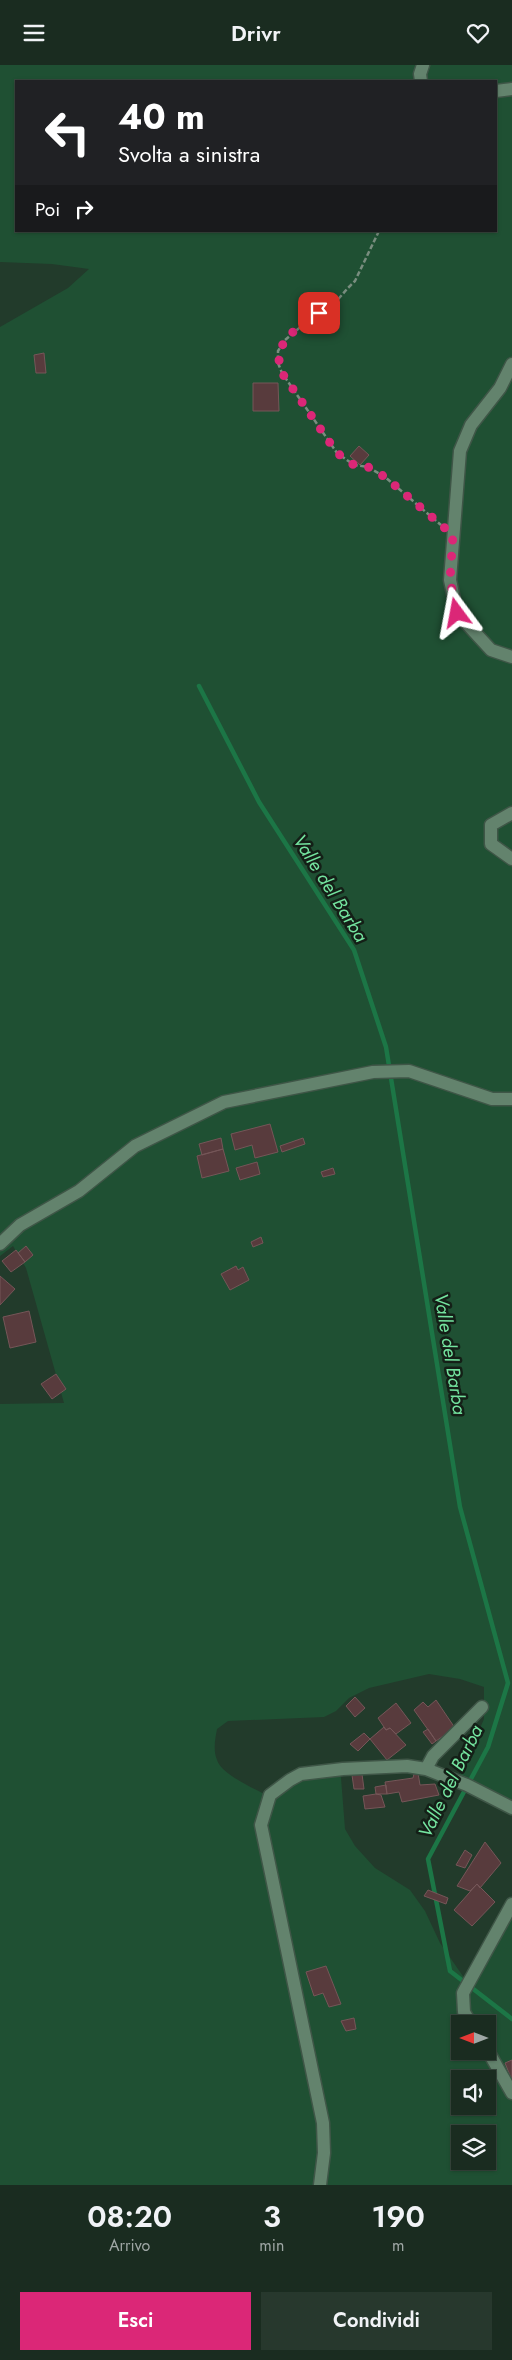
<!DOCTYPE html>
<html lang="it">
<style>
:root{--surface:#1a2c20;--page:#27382d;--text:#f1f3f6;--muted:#9fa7a5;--line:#38483e;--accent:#db2777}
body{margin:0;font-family:Jost,sans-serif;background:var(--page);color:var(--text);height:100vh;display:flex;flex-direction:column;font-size:19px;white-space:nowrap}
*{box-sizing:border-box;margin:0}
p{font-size:16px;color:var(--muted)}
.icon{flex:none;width:28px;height:28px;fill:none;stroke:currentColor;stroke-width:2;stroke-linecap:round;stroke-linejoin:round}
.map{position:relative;height:2120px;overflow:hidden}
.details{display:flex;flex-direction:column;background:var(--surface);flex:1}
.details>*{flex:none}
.banner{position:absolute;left:15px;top:15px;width:482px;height:152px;border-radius:0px;box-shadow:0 1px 4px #0004,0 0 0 1px var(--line);background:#202124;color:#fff;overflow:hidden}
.needle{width:32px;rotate:270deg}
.controls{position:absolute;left:451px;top:1950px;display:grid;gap:10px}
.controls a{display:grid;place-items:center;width:45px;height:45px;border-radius:0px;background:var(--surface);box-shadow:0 1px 4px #0004,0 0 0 1px var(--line);font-size:25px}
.pin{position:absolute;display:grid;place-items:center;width:42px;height:42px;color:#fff;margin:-21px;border-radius:10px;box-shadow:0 2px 8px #0006}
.me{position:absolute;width:55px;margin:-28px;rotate:347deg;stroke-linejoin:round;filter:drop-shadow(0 0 4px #0008)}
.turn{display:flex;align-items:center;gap:18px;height:105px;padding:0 20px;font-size:22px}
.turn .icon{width:65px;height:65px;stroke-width:2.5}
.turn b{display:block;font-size:35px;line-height:42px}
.then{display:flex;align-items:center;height:48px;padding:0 20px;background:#0003;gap:10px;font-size:19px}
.eta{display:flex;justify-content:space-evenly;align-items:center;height:85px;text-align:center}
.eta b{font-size:30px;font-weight:600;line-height:35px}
.button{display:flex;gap:10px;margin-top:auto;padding:10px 20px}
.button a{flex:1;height:58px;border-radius:0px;background:var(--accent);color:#fff;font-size:20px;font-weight:600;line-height:58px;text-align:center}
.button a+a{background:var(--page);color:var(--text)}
header{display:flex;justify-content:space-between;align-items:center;height:65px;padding:0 20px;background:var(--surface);font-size:22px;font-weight:600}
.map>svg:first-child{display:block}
.green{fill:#1f5033;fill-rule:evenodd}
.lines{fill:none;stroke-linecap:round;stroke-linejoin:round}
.stream{stroke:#1c7646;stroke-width:4.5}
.building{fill:#583b3d;stroke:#755658}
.minor-casing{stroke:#3f5647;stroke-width:15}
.path{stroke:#798d7f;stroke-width:2.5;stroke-dasharray:5 2.5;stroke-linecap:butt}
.minor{stroke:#63836d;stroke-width:12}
.route{stroke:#db2777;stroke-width:9;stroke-dasharray:0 16.2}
.labels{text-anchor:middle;stroke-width:5;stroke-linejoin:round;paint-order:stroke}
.water-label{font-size:19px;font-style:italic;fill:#74e49f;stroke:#141f17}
</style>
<header><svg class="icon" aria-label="menu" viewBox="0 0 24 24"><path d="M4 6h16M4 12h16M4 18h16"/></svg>Drivr<svg class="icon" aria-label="heart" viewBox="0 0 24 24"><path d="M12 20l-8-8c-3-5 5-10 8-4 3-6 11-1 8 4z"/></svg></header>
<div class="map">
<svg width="512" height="2120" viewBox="0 0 512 2120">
<rect width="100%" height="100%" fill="#223b2b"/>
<path class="green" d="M0 0H512V1742L459 1712 484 1654V1622L460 1614 429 1609 369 1623 349 1633 336 1646 324 1652 228 1656 217 1664C215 1675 213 1685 217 1695 221 1709 255 1724 268 1731L296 1709 340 1700 345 1764 355 1781 375 1803 410 1825 425 1846 440 1878 467 1917 512 1839V2120H0V1339L64 1338 26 1203 13 1181 0 1191V262L68 223 89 204 52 199 0 197ZM16 16H496V166H16ZM460 1959H488V1986H460ZM460 2014H488V2041H460ZM460 2069H488V2096H460Z"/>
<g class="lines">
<path class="stream" d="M199 621 259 737 354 885 386 982 460 1442 508 1618 488 1682 428 1794 450 1906 512 1954"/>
</g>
<path class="building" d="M44 288 46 308H36L34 290Z
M253 318H278L279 346H253Z
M359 381 369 390 360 400 350 391Z
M270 1059 278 1087 255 1093 252 1080 235 1085 231 1069Z
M221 1073 223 1084 202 1090 199 1079Z
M303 1073 305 1079 282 1087 280 1081Z
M223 1084 229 1106 202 1113 197 1091Z
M257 1097 260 1109 240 1115 236 1103Z
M333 1103 335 1109 323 1112 321 1107Z
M261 1172 263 1178 253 1182 251 1177Z
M26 1181 33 1190 25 1197 18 1188Z
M16 1185 25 1197 11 1207 2 1196Z
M236 1201 238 1205 243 1202 249 1215 230 1225 221 1209Z
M0 1211 15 1224 0 1240Z
M29 1246 36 1277 10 1283 3 1252Z
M56 1309 66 1324 52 1334 41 1319Z
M355 1632 365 1643 355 1652 346 1641Z
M436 1635 455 1663 436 1676 414 1645 423 1637 428 1642Z
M396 1638 411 1658 396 1669 390 1663 386 1665 378 1653Z
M384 1662 386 1665 390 1663 406 1680 387 1695 370 1674Z
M428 1664 436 1676 432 1679 423 1667Z
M364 1668 370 1674 358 1686 350 1679Z
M418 1708 420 1720 435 1719 439 1730 402 1737 399 1727 387 1729 385 1717 413 1713 414 1709Z
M362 1709 364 1724H354L352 1710Z
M386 1720 387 1729H376L375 1722Z
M376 1729 381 1730 385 1742 365 1744 363 1731Z
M485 1777 501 1798 480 1823 477 1819 470 1826 457 1821Z
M465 1785 472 1790 465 1803 456 1800Z
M477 1819 495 1837 472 1861 454 1845Z
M428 1825 448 1833 446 1839 424 1831Z
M326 1901 341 1939 329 1942 323 1928 314 1931 306 1907Z
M354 1953 356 1964 346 1966 341 1956Z
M512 1995V2013H511L505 1998Z"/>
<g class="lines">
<defs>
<path id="minor" d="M421 16 420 9 423 0
M496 26 512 24
M512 299 500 323 471 360 460 386 450 515 457 548 491 585 512 592
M512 748 491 760V779L512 794
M0 1179 20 1160 79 1126 135 1081 224 1037 373 1007 409 1006 492 1034H512
M426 1704 433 1691 482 1642
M471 1959 464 1947 463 1928 512 1839
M488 1986 512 2028
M320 2120 324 2088 323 2058 261 1760 270 1730 290 1715 301 1709 343 1704 407 1701 426 1704 467 1720 512 1743"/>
</defs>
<use href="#minor" class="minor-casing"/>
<path class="path" d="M379 166 355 216 347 224 334 239 310 254 285 275 278 286V298L282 308 337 388 354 400 368 402 385 412 441 460"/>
<use href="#minor" class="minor"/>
</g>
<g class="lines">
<path class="route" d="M319 248C297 263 270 278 282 308L337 388 354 400 368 402 385 412 453 470 450 515 457 548"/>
</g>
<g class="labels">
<g class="water-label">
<text transform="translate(331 823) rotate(58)" y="7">Valle del Barba</text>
<text transform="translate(451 1289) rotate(81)" y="7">Valle del Barba</text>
<text transform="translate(450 1716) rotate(-64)" y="7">Valle del Barba</text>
</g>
</g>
</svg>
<div class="controls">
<a><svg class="needle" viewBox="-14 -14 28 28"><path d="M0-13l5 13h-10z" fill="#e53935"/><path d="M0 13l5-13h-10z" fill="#9fa7a5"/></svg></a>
<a><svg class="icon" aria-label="sound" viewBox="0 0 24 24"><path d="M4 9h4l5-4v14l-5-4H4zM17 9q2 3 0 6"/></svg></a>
<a><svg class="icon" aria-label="layers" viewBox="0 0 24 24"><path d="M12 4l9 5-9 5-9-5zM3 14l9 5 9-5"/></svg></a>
</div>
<div class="pin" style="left:319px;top:248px;background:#d93025"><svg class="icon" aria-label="arrive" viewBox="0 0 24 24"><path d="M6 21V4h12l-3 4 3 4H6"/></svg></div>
<svg class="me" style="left:457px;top:548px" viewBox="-20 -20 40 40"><path d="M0-17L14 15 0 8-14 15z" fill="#db2777" stroke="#fff" stroke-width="4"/></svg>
<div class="banner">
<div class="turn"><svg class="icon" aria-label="left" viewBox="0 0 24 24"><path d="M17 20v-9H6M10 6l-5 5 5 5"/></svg><div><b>40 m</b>Svolta a sinistra</div></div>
<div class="then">Poi<svg class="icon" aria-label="right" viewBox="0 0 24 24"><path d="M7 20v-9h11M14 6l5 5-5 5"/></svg></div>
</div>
</div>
<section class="details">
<div class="eta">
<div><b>08:20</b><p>Arrivo</p></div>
<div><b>3</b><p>min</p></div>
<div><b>190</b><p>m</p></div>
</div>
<div class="button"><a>Esci</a><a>Condividi</a></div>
</section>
